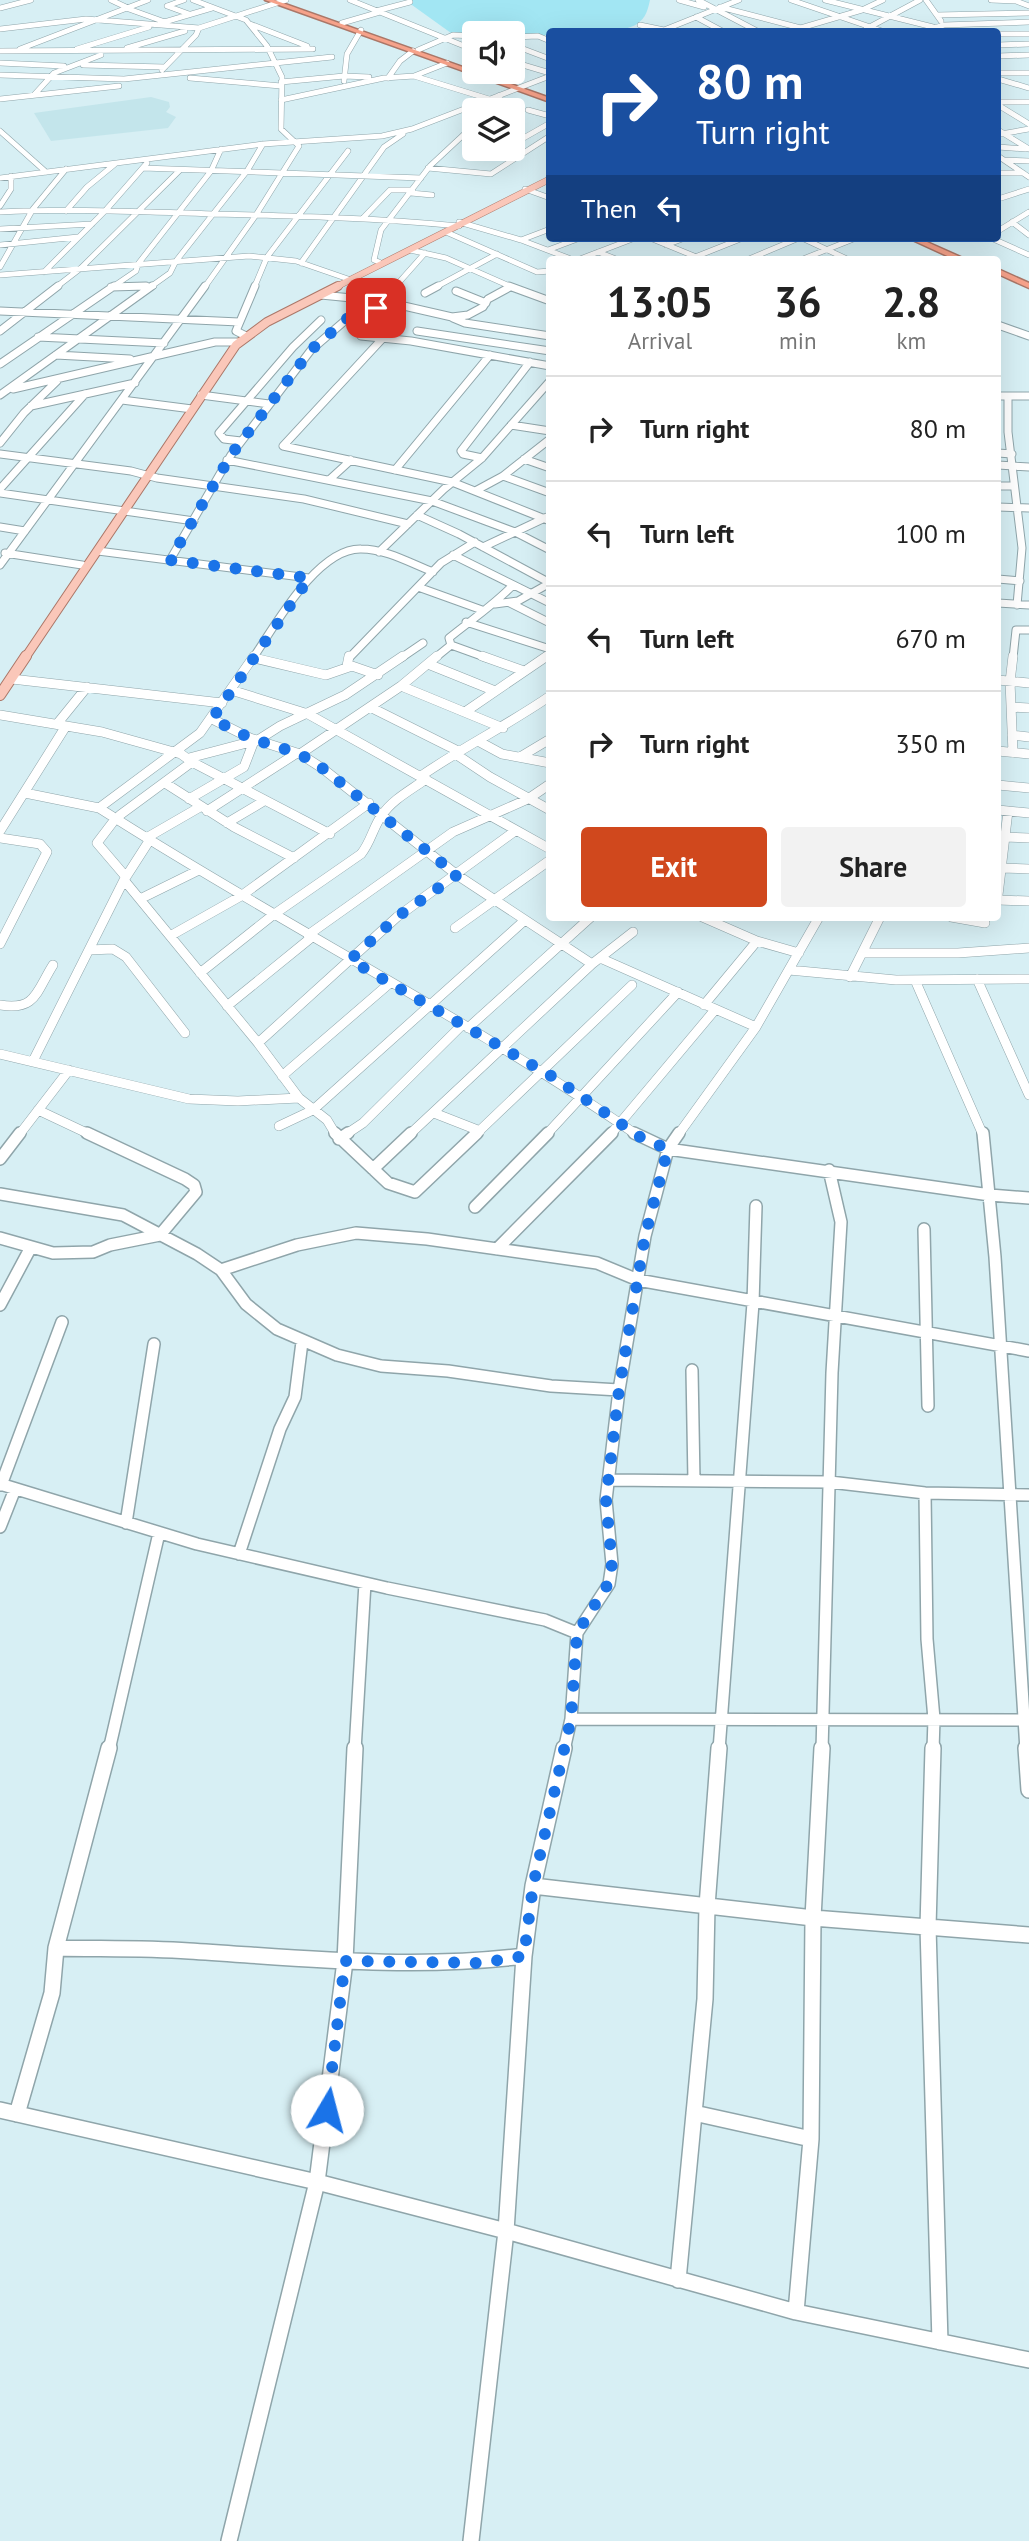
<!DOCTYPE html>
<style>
:root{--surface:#fff;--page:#f2f2f2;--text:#222;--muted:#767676;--line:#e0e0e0;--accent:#d0481d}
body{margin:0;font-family:"PT Sans",sans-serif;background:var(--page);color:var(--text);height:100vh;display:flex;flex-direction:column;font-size:26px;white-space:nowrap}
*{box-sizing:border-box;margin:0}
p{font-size:23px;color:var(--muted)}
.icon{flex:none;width:38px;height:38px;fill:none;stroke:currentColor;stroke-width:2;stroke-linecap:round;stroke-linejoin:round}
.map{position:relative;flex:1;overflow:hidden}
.side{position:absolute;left:546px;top:256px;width:455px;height:665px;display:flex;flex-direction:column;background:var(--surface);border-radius:7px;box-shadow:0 7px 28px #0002}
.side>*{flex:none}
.hud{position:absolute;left:546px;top:28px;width:455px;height:214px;border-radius:7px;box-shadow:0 7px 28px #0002;background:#1a4fa0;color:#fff;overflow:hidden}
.buttons{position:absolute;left:462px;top:21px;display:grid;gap:14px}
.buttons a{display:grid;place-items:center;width:63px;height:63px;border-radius:7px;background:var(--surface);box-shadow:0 7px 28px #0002;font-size:35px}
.pin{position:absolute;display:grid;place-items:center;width:60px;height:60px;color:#fff;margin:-30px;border-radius:14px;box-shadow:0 4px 10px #0006}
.me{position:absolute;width:77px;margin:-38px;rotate:8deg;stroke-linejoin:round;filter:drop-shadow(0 0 5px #0008)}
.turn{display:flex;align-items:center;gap:24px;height:147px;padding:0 35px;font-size:32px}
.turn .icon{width:91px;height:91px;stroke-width:2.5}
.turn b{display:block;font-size:49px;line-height:60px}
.then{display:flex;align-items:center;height:66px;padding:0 35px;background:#0003;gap:14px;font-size:26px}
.eta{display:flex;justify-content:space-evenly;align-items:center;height:119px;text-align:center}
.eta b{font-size:42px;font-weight:600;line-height:49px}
.action{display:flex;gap:14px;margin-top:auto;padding:14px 35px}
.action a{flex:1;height:80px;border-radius:7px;background:var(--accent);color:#fff;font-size:28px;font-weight:600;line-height:80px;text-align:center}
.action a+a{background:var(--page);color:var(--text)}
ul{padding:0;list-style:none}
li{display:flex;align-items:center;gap:21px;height:105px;padding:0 35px;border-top:2px solid var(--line)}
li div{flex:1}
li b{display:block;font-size:26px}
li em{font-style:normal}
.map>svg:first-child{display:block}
.built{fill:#c3e5eb}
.green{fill:#a2e6f3}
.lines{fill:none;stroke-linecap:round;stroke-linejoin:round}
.minor-far4-casing{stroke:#8fa5aa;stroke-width:6}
.minor-far3-casing{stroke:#8fa5aa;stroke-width:9}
.minor-far2-casing{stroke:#8fa5aa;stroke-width:10}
.minor-far1-casing{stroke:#8fa5aa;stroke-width:14}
.minor-casing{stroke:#8fa5aa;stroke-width:18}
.major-far2-casing{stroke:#ab7768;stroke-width:7}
.major-far1-casing{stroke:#ab7768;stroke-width:10}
.major-casing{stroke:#ab7768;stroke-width:12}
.highway-casing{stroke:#ab7768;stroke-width:3}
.minor-far4{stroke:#fff;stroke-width:5}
.minor-far3{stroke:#fff;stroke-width:7}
.minor-far2{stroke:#fff;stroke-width:9}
.minor-far1{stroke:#fff;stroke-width:11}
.minor{stroke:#fff;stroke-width:15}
.major-far2{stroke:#fac7b9;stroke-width:6}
.major-far1{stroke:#fac7b9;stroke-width:8}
.major{stroke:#fac7b9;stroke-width:10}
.highway{fill:#f6a28a;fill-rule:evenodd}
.route{stroke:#1a73e8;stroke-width:12;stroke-dasharray:0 21.6}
</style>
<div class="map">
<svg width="1029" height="2541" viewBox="0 0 1029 2541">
<rect width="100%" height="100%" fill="#d7eff4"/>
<path class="built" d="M151 97 169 102 170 107 166 112 176 117 168 128 51 141 34 113Z"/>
<path class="green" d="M405 0H650C648 9 646 18 637 24 621 35 570 31 550 32L549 35 513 36V33H474V37L451 33Z"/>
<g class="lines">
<defs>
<path id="minor-far4" d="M111 0 128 8
M193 0 246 20 267 46 282 77 281 129 299 146 256 215 204 288
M350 0 474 50
M679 0 704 7
M698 0 759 32
M791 0 885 32
M825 0 933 27
M926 0 941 21
M991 0 1016 1 1029 6
M167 6 189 14
M167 6 184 0
M720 7 816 32
M0 8 31 0
M126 8 165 22
M376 11 410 2
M937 15 1029 13
M696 17 724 32
M161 23 212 8
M342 23 380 12
M250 24 307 46
M640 25 664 30
M0 29 86 19 199 28 286 0
M866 29 920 0
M659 32 739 0
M787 32 862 10 883 0
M921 32 944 25 1029 22
M998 34H1029
M513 37 538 36 550 41
M513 45 550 59
M998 45 1029 44
M127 48 185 31
M20 49 148 0
M77 49 149 27
M418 50 453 35 474 36
M0 51 313 49
M998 56 1029 55
M513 62 550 73
M0 63 64 66
M83 65 165 67
M466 67 474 65
M162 70 196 35 199 28
M998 73H1029
M0 75 124 79 332 57
M414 76 447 63
M190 78 281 86
M388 78 400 61 413 51
M998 79 1029 88
M344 81 347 54 361 30
M281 82 344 76 369 77
M34 95 54 73 101 55
M0 99 119 86
M281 100 384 78 414 76 489 99
M998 102H1029
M998 105 1029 124
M494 110 502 101 498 96
M528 110 550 116
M513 116 516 119
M998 130 1029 149
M0 131 46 172
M1001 134 1029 129
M513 144 550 123
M998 147 1026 149
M998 156 1029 177
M1004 160 1029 161
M143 168 421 178
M428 168 491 174 550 136
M998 173H1023
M0 178 263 144 382 136 412 129 550 76
M525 189 550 198
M411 193 432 195
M998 199 1029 189
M0 206 11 189V176
M66 211 87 187 115 164
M0 212C71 208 142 212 214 214 296 216 377 218 459 226
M363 218 390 190H413
M459 222 521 240 571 259
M1012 222 1029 235
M0 229 92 224
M998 231 1029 212
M446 232 537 272 550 271
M650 238 699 258
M802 238 847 259
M991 238 1029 255
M521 240 550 229
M0 245 78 237
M666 245 685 238
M410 250 446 258 514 288
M548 250 580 238
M598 252 616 259
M580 259 635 238
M690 259 743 238
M749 259 799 238
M803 259 856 238
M379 262 374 260 381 230 430 166 474 125
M301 263 384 147 403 134
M0 267 33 209 66 169
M44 272 105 211 147 163
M0 275 249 256 296 261 351 280
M111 287 154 286
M55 288 81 268 180 170
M111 288 136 271 138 264 211 171 221 149
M149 288 170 273 176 261 247 171 263 144
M254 288 267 257 348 151
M394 288 425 253
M434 288 497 254"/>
<path id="minor-far3" d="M509 286 550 301
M111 287 146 286
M456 291 486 303
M425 293 438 286
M321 295 382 301 452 317 468 315 483 307 488 299 510 287
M402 306 397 320 383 338 283 446 452 482 550 521
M0 311 239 322
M453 318 465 323 550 336
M998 325 1029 336
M360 329 373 309
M0 331 58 286
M417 331 550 351
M246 336 236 331 255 286
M361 336 411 341 550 366
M38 337 164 343
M56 355 130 359
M0 364 114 286
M13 389 215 342H239
M0 395 152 286
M201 395 269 404
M998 396H1029
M1008 397V432L1022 548 1017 605
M122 400 192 409
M31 406 135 383
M511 425 550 431
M241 441 224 439 219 433 293 347 321 320
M0 443 24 413 57 381
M998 453 1012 454
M0 454 131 471 157 478 304 499 408 524
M482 458 463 454 461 451 530 362
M524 459 550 468
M227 460 432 501 515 532 550 550
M998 465 1029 467
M395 470 490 355
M503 476 550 493
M329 480 351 460
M998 486H1014
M0 489 85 394
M477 490 503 476 550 439
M0 493 194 521
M998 507 1029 508
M417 515 459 534 550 583
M0 527 25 531
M483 547 547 517
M98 551 309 578
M379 552 444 489 482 458 550 381
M5 553 82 565
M453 555 550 603
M170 560 231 455 311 350 355 312 376 308 395 286
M0 565 205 286
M998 579 1020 581
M418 587 482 610
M510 603 550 623
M998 603 1029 605
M495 604 518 601 550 583
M466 622 550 649
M451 645 487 658
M253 658C275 626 317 548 361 549 386 549 410 563 433 572
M349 658 441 563 475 542
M401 658 423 643
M435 658 451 645 449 638C471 620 494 605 513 585
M544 658 550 654
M1013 658 1016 630H1029"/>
<path id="minor-far2" d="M482 656 524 671
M1013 656 1010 682 1013 753
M254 658 326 675 352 666 378 675
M428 664 495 691
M347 666 349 656
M12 679 222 703
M998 680 1029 683
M401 686 503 728
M231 690 308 714 550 849
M370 707 458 751
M1011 707 1029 708
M465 712 547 656
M0 715 102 732 181 754 192 762 120 815 118 820C289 928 470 1020 637 1135
M212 719 250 738 300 754 322 768 457 875 592 964
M57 724 87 687
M1012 735 1029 737
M478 741 502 754 550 763
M998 751 1029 754
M454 753 490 777 550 810
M300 754 401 686 437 656
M520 757 550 739
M189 758 258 740 280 726 345 695 403 656
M192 762 330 834
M421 776C463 747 508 725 550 696
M165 783 234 827 294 858
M998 785 1029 788
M25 793 99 808
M189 799 244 767 254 741
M998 810 1029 813
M207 811 297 753
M116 818 97 843 126 877
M118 820 99 808 200 733 254 656
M227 823 264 801
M0 831 66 726
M148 837 200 807
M1005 837 1029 838
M0 838 40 844 47 852 0 944
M1001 868 1029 869
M124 880 258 1043 299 1098
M998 895 1008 811
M140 899 199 870
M998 900 1029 901
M702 917 757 941 799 953
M951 917 985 923
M455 928 550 860
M308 935 453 832 528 799 550 784
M170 936 241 896 369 803
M89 950 113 949 126 957 185 1033
M863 953H958L1029 948
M600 958 756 1027
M789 970 896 980 1029 979
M200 973 273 915 361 854C371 842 373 827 382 815 393 799 411 790 426 779
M850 977 880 917
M977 979 1029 1095
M915 980 983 1135
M0 1005C36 1011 36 992 53 965
M704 1005 757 941
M227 1006 312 937
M468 1028 591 917
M258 1043 397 917 515 831
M0 1054 189 1099 238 1101 299 1098 327 1120 336 1135
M33 1061 124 880 151 838
M282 1076 390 983
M38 1110 91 1135
M434 1113 480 1131
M279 1126 313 1110 525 920
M19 1135 69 1070
M345 1135 363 1123 462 1025
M409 1135 592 964 633 932
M475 1135 632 985
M546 1135 678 992
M610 1135 714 1011
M678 1135 756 1027 819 917"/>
<path id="minor-far1" d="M335 1133 388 1183 415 1192 477 1133
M634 1133 668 1149 990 1195 1029 1198
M983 1133 995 1257 1026 1750
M339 1139 348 1133
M0 1159 20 1133
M373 1169 411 1133
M0 1194 123 1215 197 1254 221 1270 246 1304 277 1329 337 1355 381 1366 448 1371 551 1386 619 1390
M475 1207 548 1133
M924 1229 928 1406
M0 1238 53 1253 93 1252 110 1245 160 1235 196 1192 194 1185 185 1179 87 1133
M497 1249 612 1133
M221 1270 297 1245 356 1233 427 1239 597 1263 638 1280 1029 1351
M0 1305 31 1247
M692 1370 694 1481
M608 1480 830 1482 925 1493 1029 1495
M0 1484 197 1544 387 1588 545 1620 577 1633
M1 1485 62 1322
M925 1493 927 1639 934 1719 933 1750
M126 1523 154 1344
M0 1527 15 1489
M239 1554 280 1429 295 1397 302 1342
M571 1719 1029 1720
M109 1750 159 1533
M355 1750 365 1583
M564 1750 571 1719 577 1633 609 1584 612 1564 606 1500 619 1390 645 1236 668 1149 679 1133
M719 1750 753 1303 756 1206
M822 1750 832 1373 841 1222 829 1170"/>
<path id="minor" d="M933 1748 928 1927 940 2342
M1026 1748 1029 1790
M533 1886 813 1918 1029 1935
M56 1948C100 1949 145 1948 189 1951 302 1958 412 1970 524 1956
M0 2110 317 2182 506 2231 796 2312 1029 2360
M694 2113 811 2139
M17 2114 52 1993 56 1948 109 1748
M678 2280 705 1999 707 1906 719 1748
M796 2312 811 2139 813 1918 822 1748
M229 2541 317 2182 345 1961 355 1748
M471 2541 506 2231 524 1956 533 1886 564 1748"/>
<path id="major-far2" d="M334 288 550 179"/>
<path id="major-far1" d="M25 658 236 345 267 322 338 286"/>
<path id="major" d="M0 695 26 656"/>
<path id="highway" d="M265 0H274L550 98V102Z
M908 238H918L965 259H954Z
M998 269 1029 283V288L998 274Z"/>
</defs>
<use href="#minor-far4" class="minor-far4-casing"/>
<use href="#minor-far3" class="minor-far3-casing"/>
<use href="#minor-far2" class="minor-far2-casing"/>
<use href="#minor-far1" class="minor-far1-casing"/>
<use href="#minor" class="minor-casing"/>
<use href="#major-far2" class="major-far2-casing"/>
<use href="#major-far1" class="major-far1-casing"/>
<use href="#major" class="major-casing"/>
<use href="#highway" class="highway-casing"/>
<use href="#minor-far4" class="minor-far4"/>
<use href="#minor-far3" class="minor-far3"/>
<use href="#minor-far2" class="minor-far2"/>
<use href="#minor-far1" class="minor-far1"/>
<use href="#minor" class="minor"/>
<use href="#major-far2" class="major-far2"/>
<use href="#major-far1" class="major-far1"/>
<use href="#major" class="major"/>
<use href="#highway" class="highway"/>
</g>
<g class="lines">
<path class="route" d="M327 2110 345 1961 481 1963 524 1956 533 1886 571 1719 577 1633 608 1584 612 1564 606 1500 619 1390 645 1236 668 1149 640 1137 553 1077 350 960 397 917 457 875 322 768 300 754 250 738 212 719 309 578 170 560 231 455 311 350 355 312 376 308"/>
</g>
</svg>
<div class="buttons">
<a><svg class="icon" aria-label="sound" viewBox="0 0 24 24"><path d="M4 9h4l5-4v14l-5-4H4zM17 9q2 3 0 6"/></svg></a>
<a><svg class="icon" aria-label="layers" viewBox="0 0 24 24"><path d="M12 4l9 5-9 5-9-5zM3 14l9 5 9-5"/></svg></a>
</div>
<div class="pin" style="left:376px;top:308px;background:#d93025"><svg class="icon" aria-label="arrive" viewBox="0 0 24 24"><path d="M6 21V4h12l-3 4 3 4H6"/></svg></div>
<svg class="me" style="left:327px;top:2110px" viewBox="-20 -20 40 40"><circle r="19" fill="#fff"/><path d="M0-13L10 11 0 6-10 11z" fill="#1a73e8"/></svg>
<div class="hud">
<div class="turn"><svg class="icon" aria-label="right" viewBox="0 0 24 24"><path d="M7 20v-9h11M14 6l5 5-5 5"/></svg><div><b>80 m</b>Turn right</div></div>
<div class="then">Then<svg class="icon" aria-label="left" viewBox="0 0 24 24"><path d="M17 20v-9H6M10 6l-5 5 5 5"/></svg></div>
</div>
<section class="side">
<div class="eta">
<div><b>13:05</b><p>Arrival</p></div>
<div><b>36</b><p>min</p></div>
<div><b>2.8</b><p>km</p></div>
</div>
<ul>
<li><svg class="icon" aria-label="right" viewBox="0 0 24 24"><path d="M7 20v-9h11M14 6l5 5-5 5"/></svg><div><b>Turn right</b></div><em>80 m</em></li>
<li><svg class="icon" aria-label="left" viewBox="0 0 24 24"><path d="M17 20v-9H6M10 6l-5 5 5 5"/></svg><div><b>Turn left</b></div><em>100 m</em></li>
<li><svg class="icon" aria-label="left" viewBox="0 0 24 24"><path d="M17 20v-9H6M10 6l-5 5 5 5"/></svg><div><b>Turn left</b></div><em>670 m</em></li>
<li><svg class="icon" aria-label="right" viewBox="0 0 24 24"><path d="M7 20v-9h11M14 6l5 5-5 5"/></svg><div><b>Turn right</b></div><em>350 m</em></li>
</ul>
<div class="action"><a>Exit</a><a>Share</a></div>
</section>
</div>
